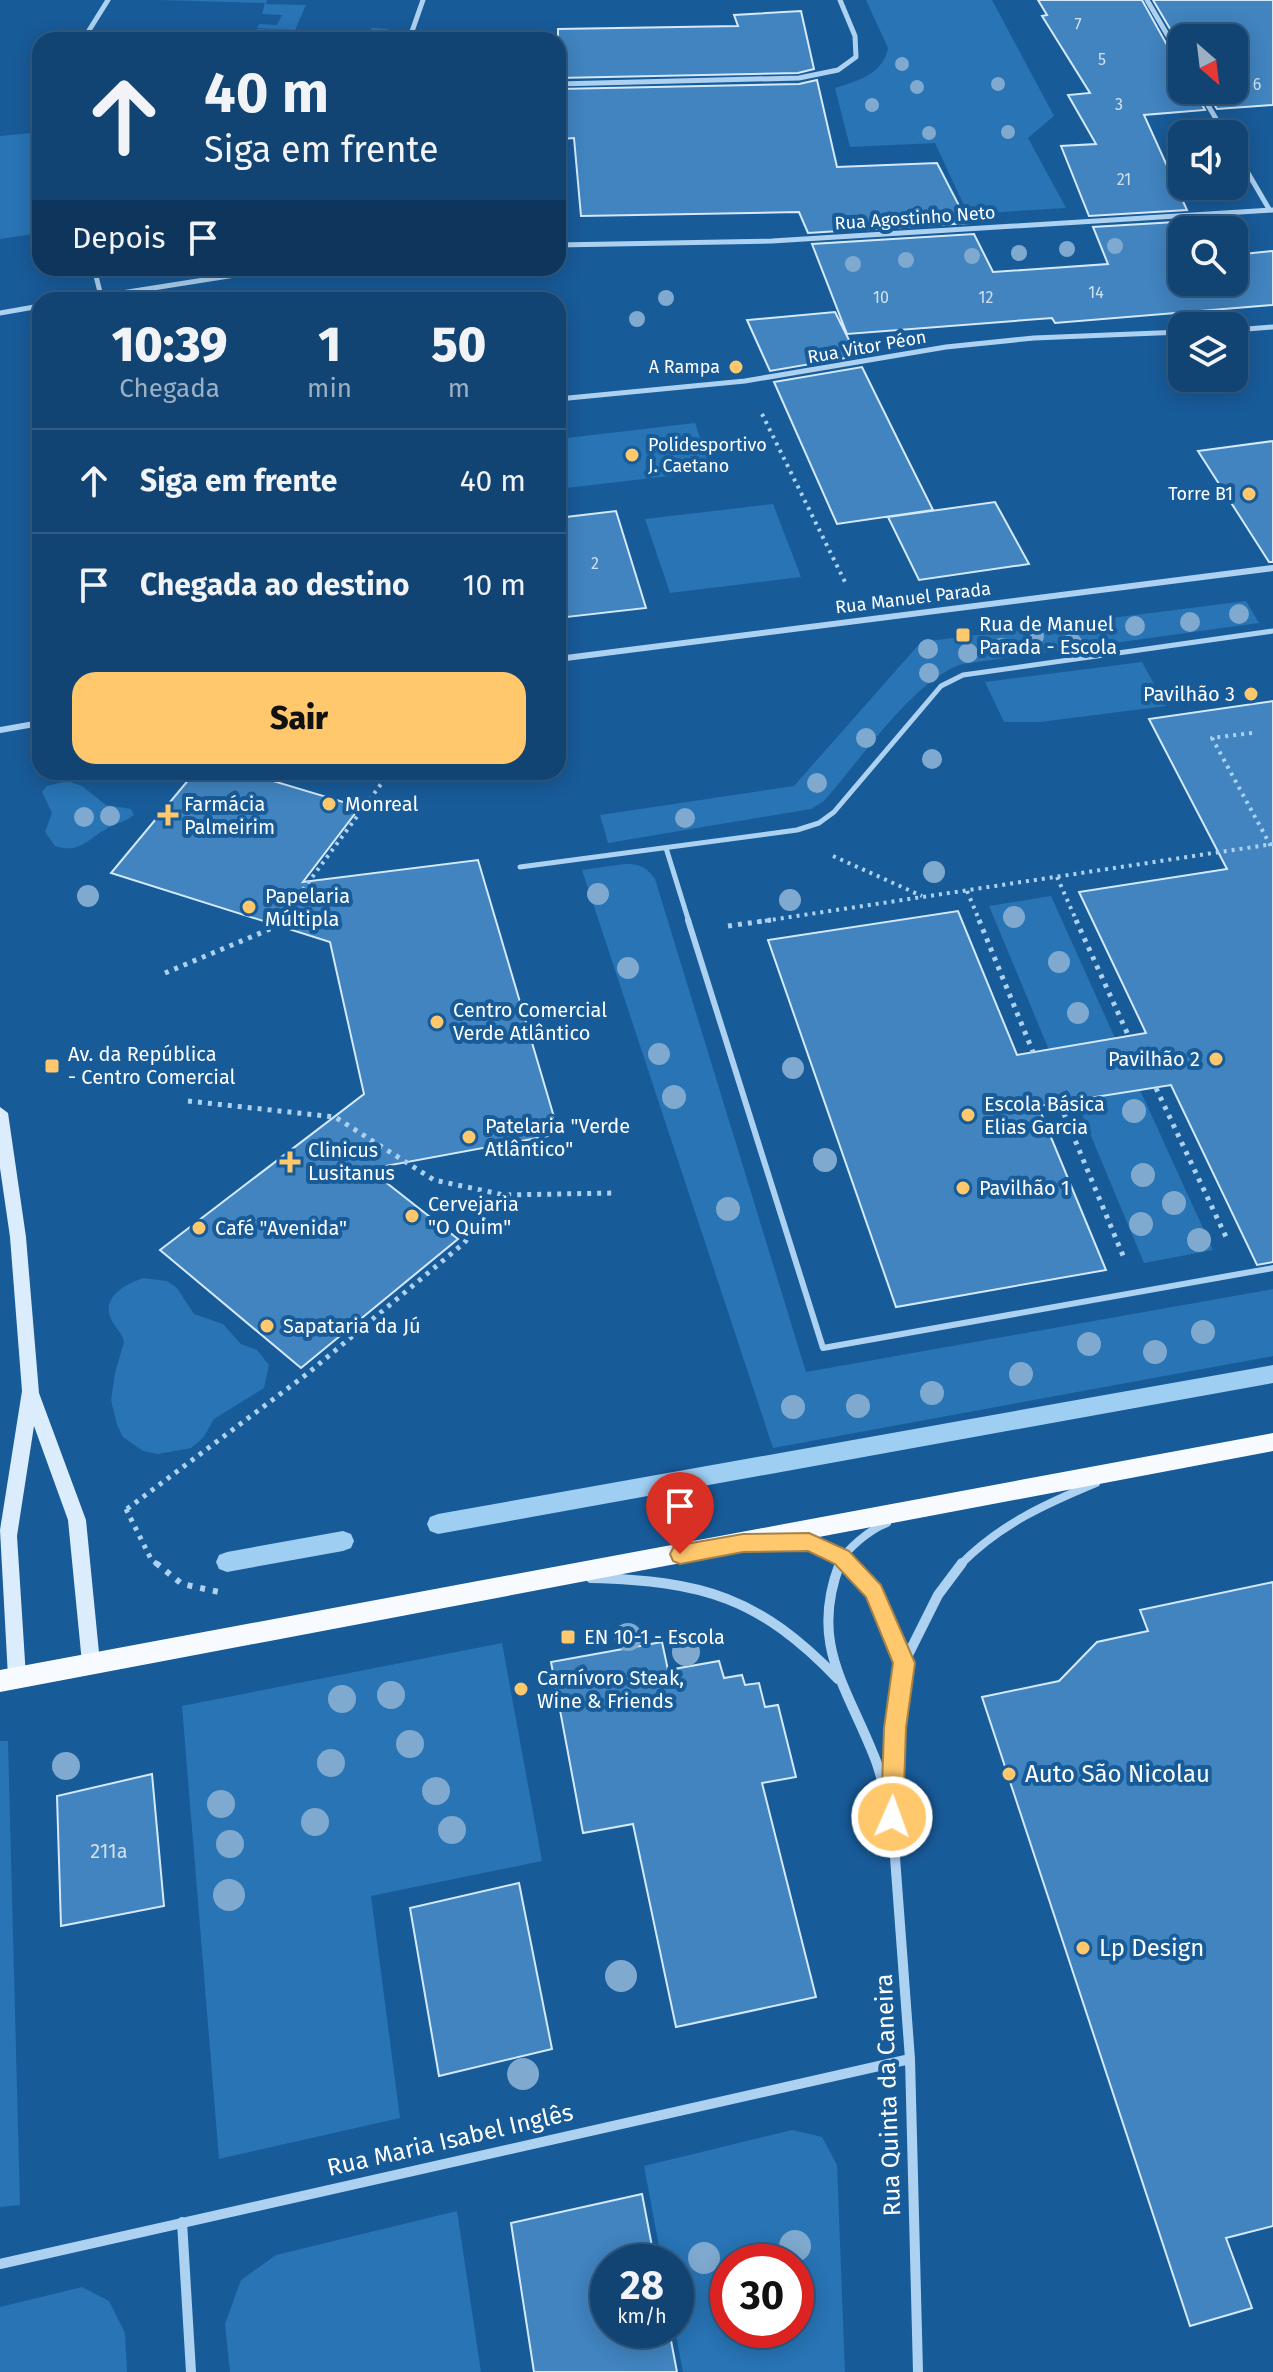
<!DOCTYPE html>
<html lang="pt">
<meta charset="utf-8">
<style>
:root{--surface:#124473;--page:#1f4e7b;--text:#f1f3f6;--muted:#9cb0c4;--line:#315c85;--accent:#ffc86d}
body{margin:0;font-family:"Fira Sans",sans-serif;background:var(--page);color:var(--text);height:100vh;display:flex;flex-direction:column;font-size:30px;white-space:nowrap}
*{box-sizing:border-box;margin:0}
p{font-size:26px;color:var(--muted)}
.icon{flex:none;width:44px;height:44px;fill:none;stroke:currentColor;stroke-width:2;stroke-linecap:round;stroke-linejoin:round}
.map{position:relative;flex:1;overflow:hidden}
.sheet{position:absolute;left:32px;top:292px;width:534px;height:488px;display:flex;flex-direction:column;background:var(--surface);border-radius:24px;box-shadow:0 4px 20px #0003,0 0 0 2px var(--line)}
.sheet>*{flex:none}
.top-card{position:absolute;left:32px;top:32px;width:534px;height:244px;border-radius:24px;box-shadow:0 4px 20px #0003,0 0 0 2px var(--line);background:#124473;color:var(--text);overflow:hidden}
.needle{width:52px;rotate:152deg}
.tools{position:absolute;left:1168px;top:24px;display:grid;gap:16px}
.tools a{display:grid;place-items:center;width:80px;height:80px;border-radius:16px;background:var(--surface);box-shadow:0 4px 20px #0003,0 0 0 2px var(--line);font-size:40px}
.speed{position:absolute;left:590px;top:2244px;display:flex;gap:16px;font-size:40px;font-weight:700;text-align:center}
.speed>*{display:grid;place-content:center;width:104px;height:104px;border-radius:50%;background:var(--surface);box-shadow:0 4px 20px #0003,0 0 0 2px var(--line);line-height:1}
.speed small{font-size:20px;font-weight:400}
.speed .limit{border:12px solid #d22;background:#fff;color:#111}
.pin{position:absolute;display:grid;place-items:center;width:68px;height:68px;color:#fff;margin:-82px -34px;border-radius:50% 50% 50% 0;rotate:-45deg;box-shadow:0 0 8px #0007}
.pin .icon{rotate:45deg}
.me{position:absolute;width:88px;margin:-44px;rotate:2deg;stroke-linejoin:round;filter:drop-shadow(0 0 6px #0008)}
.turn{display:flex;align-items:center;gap:28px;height:168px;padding:0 40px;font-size:36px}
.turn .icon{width:104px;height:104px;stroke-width:2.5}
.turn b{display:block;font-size:56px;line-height:68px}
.then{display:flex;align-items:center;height:76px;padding:0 40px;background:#0003;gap:16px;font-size:30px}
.eta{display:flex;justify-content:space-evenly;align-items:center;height:136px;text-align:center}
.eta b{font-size:48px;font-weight:800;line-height:56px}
.button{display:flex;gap:16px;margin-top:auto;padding:16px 40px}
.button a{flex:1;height:92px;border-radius:24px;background:var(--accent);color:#111;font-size:32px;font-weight:800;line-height:92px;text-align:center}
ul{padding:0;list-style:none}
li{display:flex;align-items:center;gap:24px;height:104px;padding:0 40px;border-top:2px solid var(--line)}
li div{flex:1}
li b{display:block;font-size:30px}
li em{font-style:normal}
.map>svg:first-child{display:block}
.green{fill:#2874b5;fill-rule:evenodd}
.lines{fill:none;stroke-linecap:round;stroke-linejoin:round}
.stream{fill:#9fcef3;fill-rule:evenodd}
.building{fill:#4184c0;stroke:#d4e9fc;stroke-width:2}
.path-far2{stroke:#add1f1;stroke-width:4;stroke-dasharray:3 5;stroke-linecap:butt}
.path-far1{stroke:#add1f1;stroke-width:5;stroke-dasharray:4 6;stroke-linecap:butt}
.path{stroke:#add1f1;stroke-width:6;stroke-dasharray:5 8;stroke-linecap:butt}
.lane-far1{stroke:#add1f1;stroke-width:5}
.lane{stroke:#add1f1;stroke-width:6}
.street-far3{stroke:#add1f1;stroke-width:5}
.street-far2{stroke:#add1f1;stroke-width:6}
.street-far1{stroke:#add1f1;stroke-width:8}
.street{stroke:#add1f1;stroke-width:10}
.secondary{fill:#dbecfc;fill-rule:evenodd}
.primary{fill:#f7fbff;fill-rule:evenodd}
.tree{fill:#7fa9cf}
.route{fill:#ffc86d;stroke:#a68247;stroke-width:2}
.poi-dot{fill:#ffc86d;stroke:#185b99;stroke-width:3}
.labels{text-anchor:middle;stroke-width:8;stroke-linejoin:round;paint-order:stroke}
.number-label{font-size:16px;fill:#d0e0ef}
.far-street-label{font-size:18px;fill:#fff;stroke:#185b99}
.far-poi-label{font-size:18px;fill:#fff;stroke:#185b99;text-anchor:end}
.poi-label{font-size:20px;fill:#fff;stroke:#185b99;text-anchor:start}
.near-number-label{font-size:20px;fill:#d0e0ef}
.near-poi-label{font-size:24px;fill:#fff;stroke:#185b99;text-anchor:start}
.near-street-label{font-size:24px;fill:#fff;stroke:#185b99}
</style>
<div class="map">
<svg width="1273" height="2372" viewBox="0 0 1273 2372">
<rect width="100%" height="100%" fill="#185b99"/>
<path class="green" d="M157 0H267L266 4 306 5 295 30 257 28 259 24 277 25 282 15 262 14 265 3Z
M866 0H992L1054 116 1028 138 1066 208 968 214 935 143 850 147 835 88C858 81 883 74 888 48Z
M372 28 388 29 384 40H253L257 29 369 33Z
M32 133 40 165V233L0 239V136Z
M695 423 712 471 558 489V439Z
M773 504 801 577 670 593 645 519Z
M1246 601 1259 623 962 664C913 680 859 762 824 801L811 809 608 843 600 815 794 786 921 642Z
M1142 662 1166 706 1040 722H1004L985 682Z
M67 781 82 786 106 805 131 809 134 815C126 822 115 823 106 829 87 840 79 854 55 846L45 832 52 813 42 792 47 786Z
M624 864C639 864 646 866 655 879L806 1372 1273 1289V1356L773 1448 582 870Z
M1051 896 1115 1038 1049 1050 989 906Z
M1140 1090 1213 1250 1144 1263 1076 1100Z
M143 1278 167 1281 177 1288 194 1314 223 1324 241 1344 257 1350 269 1365 264 1388 214 1419 203 1438 191 1448 158 1454 143 1451 123 1437 117 1425 111 1400 115 1373 124 1342C122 1332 115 1328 111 1319 101 1297 126 1284 143 1278Z
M502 1643 542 1861 371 1896 400 2118 219 2159 182 1706Z
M0 1741H8L20 2205 0 2207Z
M792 2130 822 2137 837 2165 845 2372H683L675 2330 676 2262H662L644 2166ZM728 2262H796V2330H728Z
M457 2211 481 2372H230L225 2324 241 2280 276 2255Z
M82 2287 109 2301 125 2333 127 2372H0V2307Z"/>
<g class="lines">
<path class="stream" d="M1273 1365V1383L438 1534 430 1531 427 1524 430 1517 438 1514Z
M343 1531 351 1534 354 1541 351 1548 343 1551 227 1572 219 1569 216 1562 219 1555 227 1552Z"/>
</g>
<path class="building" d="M1038 0H1142L1177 63 1182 65V90H1194L1205 110 1144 115 1187 210 1089 216 1061 146 1096 144 1068 95 1090 93 1042 16 1047 15Z
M1153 0H1273V105L1217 109 1205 90H1234V38H1182V49Z
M801 11 814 69 798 73 558 78V29L738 26 734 15Z
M817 80 837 167 937 163 968 223 808 233 799 212 581 216 574 138 560 139 558 89 799 84Z
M1192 221 1196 230H1182V282H1234V255L1273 251V305L1055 323 1052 318 847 334 812 244 974 234 993 272 1108 264 1093 227Z
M835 312 857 356 770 371 747 320Z
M862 367 902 448 933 510 837 524 774 382Z
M1273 441V562H1269L1198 451Z
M995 502 1029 564 919 580 888 517Z
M616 511 646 608 558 618V518Z
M1273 701V1262L1257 1265 1171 1085 1038 1106 1106 1270 896 1307 768 940 958 911 1017 1055 1146 1033 1079 892 1227 869 1149 719Z
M195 772H243L360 807 303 882 478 860 559 1134 369 1169 458 1239 301 1368 160 1250 364 1094 330 942 111 873Z
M1273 1582V2226L1226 2238 1252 2308 1190 2326 982 1697 1059 1681 1097 1642 1148 1631 1140 1610Z
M662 1642 668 1670 719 1661 724 1678 742 1675 745 1685 759 1683 765 1707 778 1705 796 1777 762 1783 816 1997 676 2027 633 1824 583 1833 551 1662Z
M152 1774 164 1906 61 1926 57 1796Z
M519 1883 552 2049 439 2076 410 1908Z
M642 2194 655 2262H608V2330H669L677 2372H534L511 2223Z"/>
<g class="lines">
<path class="path-far2" d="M762 414 846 584
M1252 733 1212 738 1273 850
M833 856 922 896
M1057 877 1077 922
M967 891 980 922
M279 922 390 772
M757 922 1273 844"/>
<path class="path-far1" d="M979 920 1033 1052
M1076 920 1129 1037
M728 926 771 920
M165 973 275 927 281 920
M1156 1088 1227 1239
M188 1101 335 1117 434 1180 504 1195 615 1193
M1060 1104 1124 1258
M126 1509 151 1559 158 1565
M127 1509 307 1374 464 1243 504 1195"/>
<path class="path" d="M156 1563 182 1584 219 1592"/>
<path class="lane-far1" d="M666 848 689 922
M520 867 797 830 819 823 834 812 941 686 963 675 1273 631"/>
<path class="lane" d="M688 920 823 1348 1273 1268"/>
<path class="street-far3" d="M1147 0 1182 60
M83 40 108 0
M409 40 423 0
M558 84 799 78 838 70 856 57 855 36 840 0
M1199 90 1225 134
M1234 149 1269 209
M558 245 772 241 1273 210
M94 268 101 296
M77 300 280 268
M0 313 40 306
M1234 330 1273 327
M558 399 745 381 946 347 1034 338 1182 332"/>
<path class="street-far2" d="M558 659 1273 568
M0 730 40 723"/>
<path class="street-far1" d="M781 1542C806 1542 831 1545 849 1565
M839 1565C845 1549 871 1529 887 1523
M960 1565C999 1525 1045 1504 1096 1483"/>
<path class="street" d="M840 1563C809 1643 846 1685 874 1756 881 1772 884 1791 889 1809
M847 1563 873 1591 904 1663 895 1728 892 1817 910 2059 918 2372
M591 1578C703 1581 759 1597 838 1679
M904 1663 938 1595 962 1563
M182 2222 191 2372
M0 2264 910 2059"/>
<path class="secondary" d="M0 1107 8 1113 26 1237 39 1393 86 1520 100 1663 98 1669 91 1672 84 1669 82 1663 68 1520 34 1426 17 1536 26 1677 24 1683 17 1686 10 1683 8 1677 0 1530 22 1391 10 1237 0 1168Z"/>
<path class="primary" d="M1273 1433V1451L0 1692V1670Z"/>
</g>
<g class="tree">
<circle cx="902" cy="64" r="7"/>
<circle cx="998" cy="84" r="7"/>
<circle cx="917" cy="87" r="7"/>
<circle cx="872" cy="105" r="7"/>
<circle cx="1008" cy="132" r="7"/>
<circle cx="929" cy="133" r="7"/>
<circle cx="1115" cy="246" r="8"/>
<circle cx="1067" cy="249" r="8"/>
<circle cx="1019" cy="253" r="8"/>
<circle cx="972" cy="256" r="8"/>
<circle cx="906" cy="260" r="8"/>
<circle cx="853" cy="264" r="8"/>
<circle cx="666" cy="298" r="8"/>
<circle cx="637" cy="319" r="8"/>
<circle cx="1239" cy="614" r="10"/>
<circle cx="1190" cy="622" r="10"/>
<circle cx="1135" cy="626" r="10"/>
<circle cx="1034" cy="636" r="10"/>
<circle cx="1072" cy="643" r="10"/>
<circle cx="1001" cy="648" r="10"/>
<circle cx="928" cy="649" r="10"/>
<circle cx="968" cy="653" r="10"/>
<circle cx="929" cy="673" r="10"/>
<circle cx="866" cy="738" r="10"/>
<circle cx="932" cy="759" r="10"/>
<circle cx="817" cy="783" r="10"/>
<circle cx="110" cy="816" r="10"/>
<circle cx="84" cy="817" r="10"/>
<circle cx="685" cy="818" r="10"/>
<circle cx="934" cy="872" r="11"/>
<circle cx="598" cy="894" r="11"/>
<circle cx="88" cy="896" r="11"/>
<circle cx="790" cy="900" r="11"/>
<circle cx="1014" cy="917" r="11"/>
<circle cx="1059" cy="962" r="11"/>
<circle cx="628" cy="968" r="11"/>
<circle cx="1078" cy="1013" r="11"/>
<circle cx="659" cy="1054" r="11"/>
<circle cx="793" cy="1068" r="11"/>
<circle cx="674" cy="1097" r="12"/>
<circle cx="1134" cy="1111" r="12"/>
<circle cx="825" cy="1160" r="12"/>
<circle cx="1143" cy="1175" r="12"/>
<circle cx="1174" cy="1203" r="12"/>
<circle cx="728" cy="1209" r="12"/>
<circle cx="1141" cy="1224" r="12"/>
<circle cx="1199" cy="1240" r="12"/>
<circle cx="1203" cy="1332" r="12"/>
<circle cx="1089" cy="1344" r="12"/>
<circle cx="1155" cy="1352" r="12"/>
<circle cx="1021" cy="1374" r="12"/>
<circle cx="932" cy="1393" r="12"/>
<circle cx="858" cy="1406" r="12"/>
<circle cx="793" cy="1407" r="12"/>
<circle cx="628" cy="1637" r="14"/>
<circle cx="686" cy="1652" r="14"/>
<circle cx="391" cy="1695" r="14"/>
<circle cx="342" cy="1699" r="14"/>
<circle cx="410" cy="1744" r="14"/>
<circle cx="331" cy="1763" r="14"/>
<circle cx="66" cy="1766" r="14"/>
<circle cx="436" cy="1791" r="14"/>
<circle cx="221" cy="1804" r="14"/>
<circle cx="315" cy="1822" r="14"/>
<circle cx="452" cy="1830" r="14"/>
<circle cx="230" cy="1844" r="14"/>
<circle cx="229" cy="1895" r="16"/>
<circle cx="621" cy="1976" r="16"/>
<circle cx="523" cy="2074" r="16"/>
<circle cx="795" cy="2246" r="16"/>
<circle cx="704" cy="2258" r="16"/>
</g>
<path class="route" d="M809 1533 849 1551 881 1585 915 1663 906 1728 903 1817 900 1825 892 1828 884 1825 881 1817 884 1728 893 1663 866 1597 835 1564 808 1551 743 1552 680 1564 673 1561 670 1554 673 1548 680 1545 743 1534Z"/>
<g class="poi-dot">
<circle cx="736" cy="367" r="8"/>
<circle cx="632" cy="455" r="8"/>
<circle cx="1249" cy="494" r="8"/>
<rect x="955" y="627" width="16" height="16" rx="4"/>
<circle cx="1251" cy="694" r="8"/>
<circle cx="329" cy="804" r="8"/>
<path d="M164 803h8v8h8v8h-8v8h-8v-8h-8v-8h8z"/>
<circle cx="249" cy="907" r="8"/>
<circle cx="437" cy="1022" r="8"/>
<circle cx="1216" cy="1059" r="8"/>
<rect x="44" y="1058" width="16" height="16" rx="4"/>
<circle cx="968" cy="1115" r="8"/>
<circle cx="469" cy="1137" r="8"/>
<path d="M286 1150h8v8h8v8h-8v8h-8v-8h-8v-8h8z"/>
<circle cx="963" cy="1188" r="8"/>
<circle cx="412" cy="1216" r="8"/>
<circle cx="199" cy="1228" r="8"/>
<circle cx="267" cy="1326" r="8"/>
<rect x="560" y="1629" width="16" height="16" rx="4"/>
<circle cx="521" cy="1689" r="8"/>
<circle cx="1009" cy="1774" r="8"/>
<circle cx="1083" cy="1948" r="8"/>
</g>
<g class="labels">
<g class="number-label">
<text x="1078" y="30">7</text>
<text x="1102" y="65">5</text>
<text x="1257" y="90">6</text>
<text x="1119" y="110">3</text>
<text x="1124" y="185">21</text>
<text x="1096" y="298">14</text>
<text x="881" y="303">10</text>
<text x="986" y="303">12</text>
<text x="595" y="569">2</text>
</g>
<g class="far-street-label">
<text transform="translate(915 218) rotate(-4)" y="6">Rua Agostinho Neto</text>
<text transform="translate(867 347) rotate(-10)" y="6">Rua Vitor Péon</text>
<text transform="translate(913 598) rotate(-7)" y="6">Rua Manuel Parada</text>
</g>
<g class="far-poi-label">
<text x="720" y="373">A Rampa</text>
<text x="648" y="451" text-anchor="start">Polidesportivo<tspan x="648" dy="21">J. Caetano</tspan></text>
<text x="1233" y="500">Torre B1</text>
</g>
<g class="poi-label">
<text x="979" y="631">Rua de Manuel<tspan x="979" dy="23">Parada - Escola</tspan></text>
<text x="1235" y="701" text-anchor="end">Pavilhão 3</text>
<text x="184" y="811">Farmácia<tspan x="184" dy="23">Palmeirim</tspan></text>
<text x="345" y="811">Monreal</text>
<text x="265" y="903">Papelaria<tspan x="265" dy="23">Múltipla</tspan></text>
<text x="453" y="1017">Centro Comercial<tspan x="453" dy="23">Verde Atlântico</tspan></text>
<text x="68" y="1061">Av. da República<tspan x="68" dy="23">- Centro Comercial</tspan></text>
<text x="1200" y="1066" text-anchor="end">Pavilhão 2</text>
<text x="984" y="1111">Escola Básica<tspan x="984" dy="23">Elias Garcia</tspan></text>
<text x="485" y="1133">Patelaria "Verde<tspan x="485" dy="23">Atlântico"</tspan></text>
<text x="308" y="1157">Clinicus<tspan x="308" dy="23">Lusitanus</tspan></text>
<text x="979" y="1195">Pavilhão 1</text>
<text x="428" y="1211">Cervejaria<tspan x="428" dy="23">"O Quim"</tspan></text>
<text x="215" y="1235">Café "Avenida"</text>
<text x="283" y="1333">Sapataria da Jú</text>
<text x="584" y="1644">EN 10-1 - Escola</text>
<text x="537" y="1685">Carnívoro Steak,<tspan x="537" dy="23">Wine &amp; Friends</tspan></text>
</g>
<g class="near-number-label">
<text x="109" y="1858">211a</text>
</g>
<g class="near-poi-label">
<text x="1025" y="1782">Auto São Nicolau</text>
<text x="1099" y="1956">Lp Design</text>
</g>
<g class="near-street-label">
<text transform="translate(888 2095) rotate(-92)" y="8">Rua Quinta da Caneira</text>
<text transform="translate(450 2140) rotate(-13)" y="8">Rua Maria Isabel Inglês</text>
</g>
</g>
</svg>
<div class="tools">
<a><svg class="needle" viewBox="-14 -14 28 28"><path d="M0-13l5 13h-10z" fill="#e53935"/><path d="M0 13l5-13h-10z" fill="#9cb0c4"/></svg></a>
<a><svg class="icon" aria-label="sound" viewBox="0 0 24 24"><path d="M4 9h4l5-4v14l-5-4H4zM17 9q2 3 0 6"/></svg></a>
<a><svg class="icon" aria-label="search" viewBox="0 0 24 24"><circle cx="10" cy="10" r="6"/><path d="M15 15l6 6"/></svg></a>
<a><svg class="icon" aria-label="layers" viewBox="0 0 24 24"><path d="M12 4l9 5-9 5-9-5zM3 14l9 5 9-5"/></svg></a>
</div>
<div class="speed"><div>28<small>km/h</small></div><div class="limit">30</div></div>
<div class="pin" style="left:680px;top:1554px;background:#d93025"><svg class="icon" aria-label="arrive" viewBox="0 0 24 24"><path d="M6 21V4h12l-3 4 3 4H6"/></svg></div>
<svg class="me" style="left:892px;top:1817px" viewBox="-20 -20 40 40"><circle r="17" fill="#ffc86d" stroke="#fff" stroke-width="3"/><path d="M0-11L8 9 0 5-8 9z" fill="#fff"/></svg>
<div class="top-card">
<div class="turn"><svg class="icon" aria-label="ahead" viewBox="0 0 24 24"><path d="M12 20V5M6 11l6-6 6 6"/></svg><div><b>40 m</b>Siga em frente</div></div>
<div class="then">Depois<svg class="icon" aria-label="arrive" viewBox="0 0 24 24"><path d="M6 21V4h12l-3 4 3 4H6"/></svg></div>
</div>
<section class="sheet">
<div class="eta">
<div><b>10:39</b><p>Chegada</p></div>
<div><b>1</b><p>min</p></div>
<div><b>50</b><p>m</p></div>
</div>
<ul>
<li><svg class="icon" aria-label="ahead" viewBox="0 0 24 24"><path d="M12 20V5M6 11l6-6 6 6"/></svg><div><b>Siga em frente</b></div><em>40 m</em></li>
<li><svg class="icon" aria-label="arrive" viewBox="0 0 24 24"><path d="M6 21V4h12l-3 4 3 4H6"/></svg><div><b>Chegada ao destino</b></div><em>10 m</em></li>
</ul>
<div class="button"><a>Sair</a></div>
</section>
</div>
